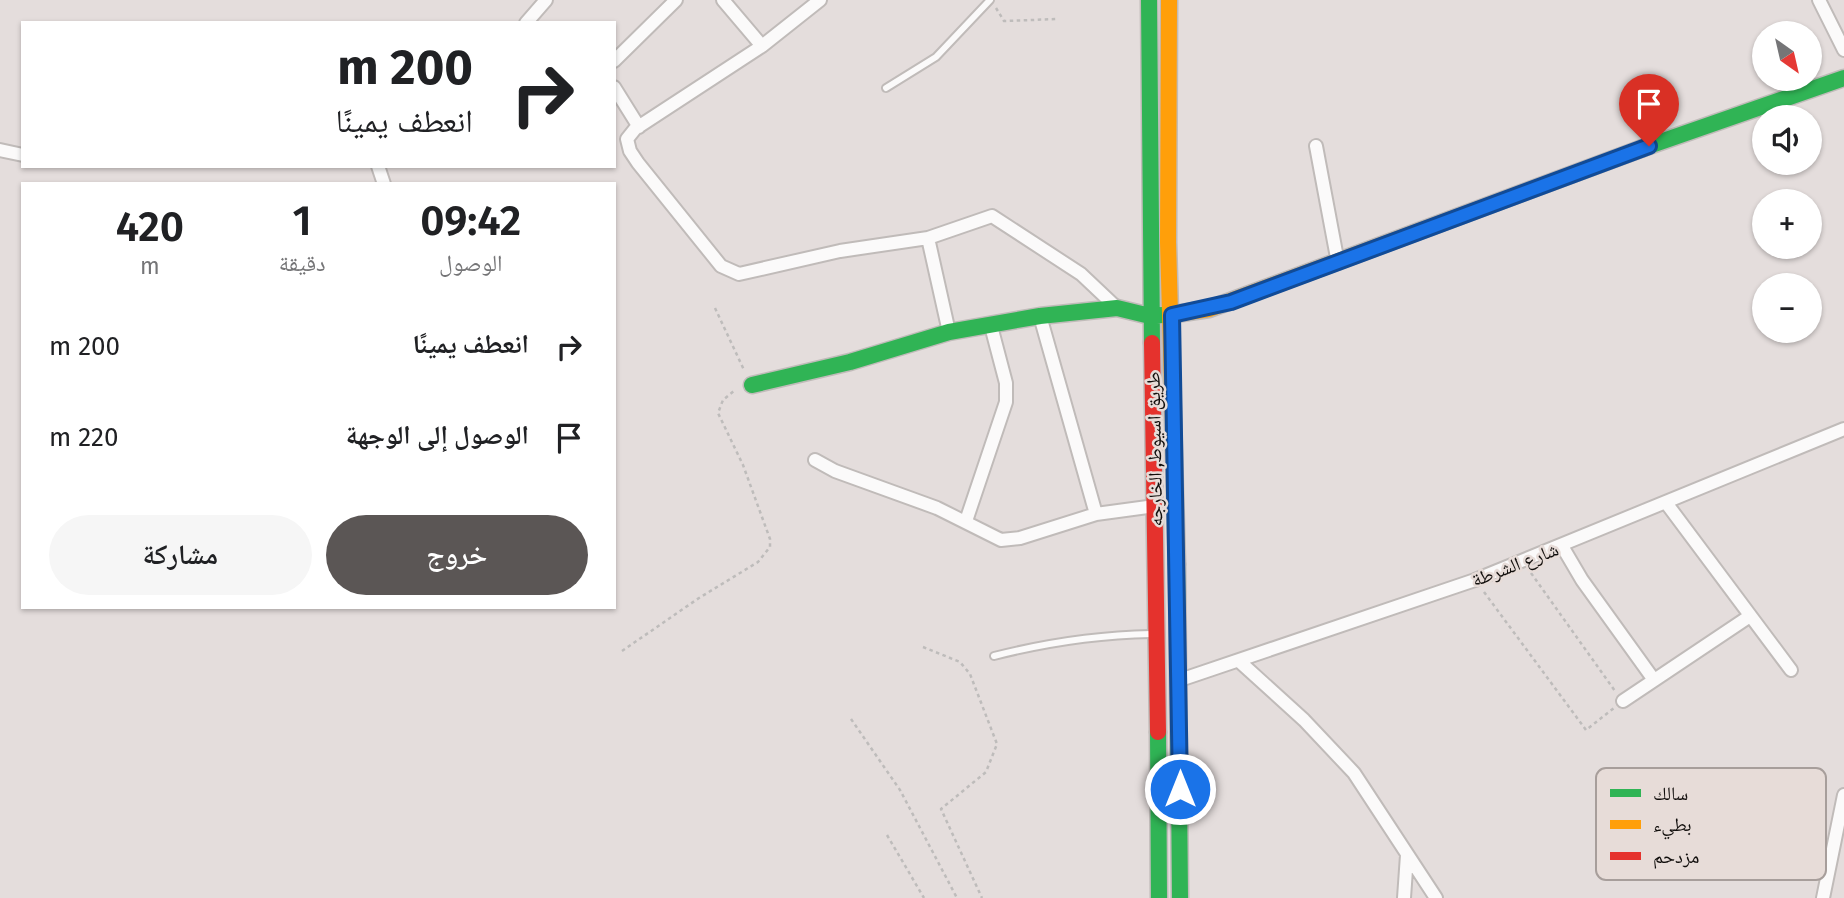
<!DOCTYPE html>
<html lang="ar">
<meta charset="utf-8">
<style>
:root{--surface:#fff;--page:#f6f6f6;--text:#202124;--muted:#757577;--accent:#5b5655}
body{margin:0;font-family:"Fira Sans","Noto Naskh Arabic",sans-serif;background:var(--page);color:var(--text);direction:rtl;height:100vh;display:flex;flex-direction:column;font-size:26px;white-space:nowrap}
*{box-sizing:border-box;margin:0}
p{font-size:23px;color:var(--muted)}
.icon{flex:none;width:38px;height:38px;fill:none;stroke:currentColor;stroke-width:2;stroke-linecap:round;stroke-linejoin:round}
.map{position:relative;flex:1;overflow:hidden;direction:ltr}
.drawer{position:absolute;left:21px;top:182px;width:595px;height:427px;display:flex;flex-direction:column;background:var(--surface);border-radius:0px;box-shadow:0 2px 5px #0004;direction:rtl}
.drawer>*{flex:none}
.guide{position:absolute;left:21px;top:21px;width:595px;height:147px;border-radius:0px;box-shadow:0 2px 5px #0004;direction:rtl;background:#fff;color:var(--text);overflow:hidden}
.needle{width:46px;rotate:146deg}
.fabs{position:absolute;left:1752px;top:21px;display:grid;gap:14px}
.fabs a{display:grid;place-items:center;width:70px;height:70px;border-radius:50%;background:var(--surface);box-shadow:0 2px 5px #0004;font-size:35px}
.pin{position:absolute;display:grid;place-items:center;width:60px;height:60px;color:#fff;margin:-72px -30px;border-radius:50% 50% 50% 0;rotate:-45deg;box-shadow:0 0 7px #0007}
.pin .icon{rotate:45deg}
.me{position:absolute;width:77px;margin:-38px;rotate:0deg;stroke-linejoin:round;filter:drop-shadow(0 0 5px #0008)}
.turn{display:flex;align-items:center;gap:24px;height:147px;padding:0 28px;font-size:32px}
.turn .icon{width:91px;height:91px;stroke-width:2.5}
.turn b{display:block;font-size:49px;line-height:60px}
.eta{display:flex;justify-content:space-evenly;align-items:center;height:119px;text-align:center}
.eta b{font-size:42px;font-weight:600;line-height:49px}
.primary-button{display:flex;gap:14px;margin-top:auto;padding:14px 28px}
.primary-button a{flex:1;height:80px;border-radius:42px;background:var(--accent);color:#fff;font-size:28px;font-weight:600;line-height:80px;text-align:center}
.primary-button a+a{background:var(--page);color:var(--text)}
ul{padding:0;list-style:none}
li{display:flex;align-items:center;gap:21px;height:91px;padding:0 28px}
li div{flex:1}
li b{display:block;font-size:26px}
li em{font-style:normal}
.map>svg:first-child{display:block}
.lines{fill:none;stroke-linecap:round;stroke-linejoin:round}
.lane-casing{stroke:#c0bbb9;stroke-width:10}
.street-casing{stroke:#c0bbb9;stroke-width:16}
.fast-casing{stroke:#c0bbb9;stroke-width:19}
.slow-casing{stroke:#c0bbb9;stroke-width:19}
.jam-casing{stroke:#c0bbb9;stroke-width:19}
.path{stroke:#bebcbb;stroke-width:2.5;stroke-dasharray:3.5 3.5;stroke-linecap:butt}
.lane{stroke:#fbfafa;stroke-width:6}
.street{stroke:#fbfafa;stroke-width:12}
.fast{stroke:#30b455;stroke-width:16}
.slow{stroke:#ff9f0a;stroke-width:16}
.jam{stroke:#e5322d;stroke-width:16}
.route-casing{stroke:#114b97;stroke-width:18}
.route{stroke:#1a73e8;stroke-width:12}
.labels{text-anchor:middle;stroke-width:5;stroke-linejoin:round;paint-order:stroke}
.street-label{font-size:19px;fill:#110e0c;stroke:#e7dcd8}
.key{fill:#e7dcd8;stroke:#a79e9b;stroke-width:2}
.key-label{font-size:19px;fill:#110e0c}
</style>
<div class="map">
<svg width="1844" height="898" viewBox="0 0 1844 898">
<rect width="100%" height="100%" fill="#e4dddc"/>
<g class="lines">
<defs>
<path id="lane" d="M886 88 936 57 990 0
M994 656C1045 643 1097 635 1151 634"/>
<path id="street" d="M723 0 762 46
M820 0 762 46 635 129 627 139 630 151 638 163 721 266 739 274 840 251 928 238 992 216 1081 274 1117 308
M1819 0 1844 50
M526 23 546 0
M614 61 676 0
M614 87 639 127
M1316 146 1338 263
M0 150 23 155
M378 166 384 184
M928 238 949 332
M815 460 835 471 937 508 1001 540 1020 538 1096 514 1040 316
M1667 504 1791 670
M1096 514 1155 506
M966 521 1006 402V383L991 326
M1562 546 1582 580 1654 680
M1239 661 1304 720 1354 773 1436 898
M1180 680 1475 580 1844 429
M1623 701 1750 616
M1404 898 1407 855
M1823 898 1844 795"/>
<path id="fast" d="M1149 0 1152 343
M1643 148 1844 78
M752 385 850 362 949 332 1040 316 1117 308 1150 316 1175 314
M1177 564 1180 898
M1158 732 1159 898"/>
<path id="slow" d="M1169 0 1168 242 1177 564
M1175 314 1209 309 1643 148"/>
<path id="jam" d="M1152 343 1158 732"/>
</defs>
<use href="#lane" class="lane-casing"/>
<use href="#street" class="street-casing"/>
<use href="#fast" class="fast-casing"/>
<use href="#slow" class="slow-casing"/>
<use href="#jam" class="jam-casing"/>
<path class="path" d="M996 8 1004 21 1058 19
M715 308 744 370
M1531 573 1615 691
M1484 592 1586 730 1614 708
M923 647 960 662 970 674 997 744 986 772 941 809 982 898
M622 651 699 598 758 562 770 547V539L743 465 718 413 723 400 735 390
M851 719 900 790 957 898
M887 835 924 898"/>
<use href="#lane" class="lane"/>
<use href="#street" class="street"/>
<use href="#fast" class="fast"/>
<use href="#slow" class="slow"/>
<use href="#jam" class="jam"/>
</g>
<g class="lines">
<defs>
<path id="route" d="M1180 789 1172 315 1231 302 1649 146"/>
</defs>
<use href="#route" class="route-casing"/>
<use href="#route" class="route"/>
</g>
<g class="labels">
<g class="street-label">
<text transform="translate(1154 449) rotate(-91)" y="7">طريق اسيوط, الخارجه</text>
<text transform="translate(1515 564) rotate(-21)" y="7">شارع الشرطة</text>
</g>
</g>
<rect x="1596" y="768" width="230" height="112" rx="10" class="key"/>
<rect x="1610" y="789" width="31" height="8" fill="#30b455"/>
<rect x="1610" y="820" width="31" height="9" fill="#ff9f0a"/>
<rect x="1610" y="852" width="31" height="8" fill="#e5322d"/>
<g class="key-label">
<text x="1653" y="800">سالك</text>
<text x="1653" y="831">بطيء</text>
<text x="1653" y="863">مزدحم</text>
</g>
</svg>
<div class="fabs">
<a><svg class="needle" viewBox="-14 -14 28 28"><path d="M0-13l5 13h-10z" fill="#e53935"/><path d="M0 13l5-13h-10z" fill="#757577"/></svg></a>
<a><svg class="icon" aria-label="sound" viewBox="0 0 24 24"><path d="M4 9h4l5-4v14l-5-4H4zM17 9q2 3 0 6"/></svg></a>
<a>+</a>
<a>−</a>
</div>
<div class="pin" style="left:1649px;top:146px;background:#d93025"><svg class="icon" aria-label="arrive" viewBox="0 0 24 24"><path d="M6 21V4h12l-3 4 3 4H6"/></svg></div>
<svg class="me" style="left:1180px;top:789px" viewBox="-20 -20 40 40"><circle r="17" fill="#1a73e8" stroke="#fff" stroke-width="3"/><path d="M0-11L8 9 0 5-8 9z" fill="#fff"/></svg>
<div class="guide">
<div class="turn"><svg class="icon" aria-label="right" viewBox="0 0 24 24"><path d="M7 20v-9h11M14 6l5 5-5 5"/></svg><div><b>200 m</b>انعطف يمينًا</div></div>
</div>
<section class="drawer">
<div class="eta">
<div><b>09:42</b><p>الوصول</p></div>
<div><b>1</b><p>دقيقة</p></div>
<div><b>420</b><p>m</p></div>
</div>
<ul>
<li><svg class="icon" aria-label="right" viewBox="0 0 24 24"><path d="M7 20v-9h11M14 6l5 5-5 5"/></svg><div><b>انعطف يمينًا</b></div><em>200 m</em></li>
<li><svg class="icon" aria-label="arrive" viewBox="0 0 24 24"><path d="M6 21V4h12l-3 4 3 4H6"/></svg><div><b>الوصول إلى الوجهة</b></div><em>220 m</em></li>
</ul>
<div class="primary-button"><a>خروج</a><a>مشاركة</a></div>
</section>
</div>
